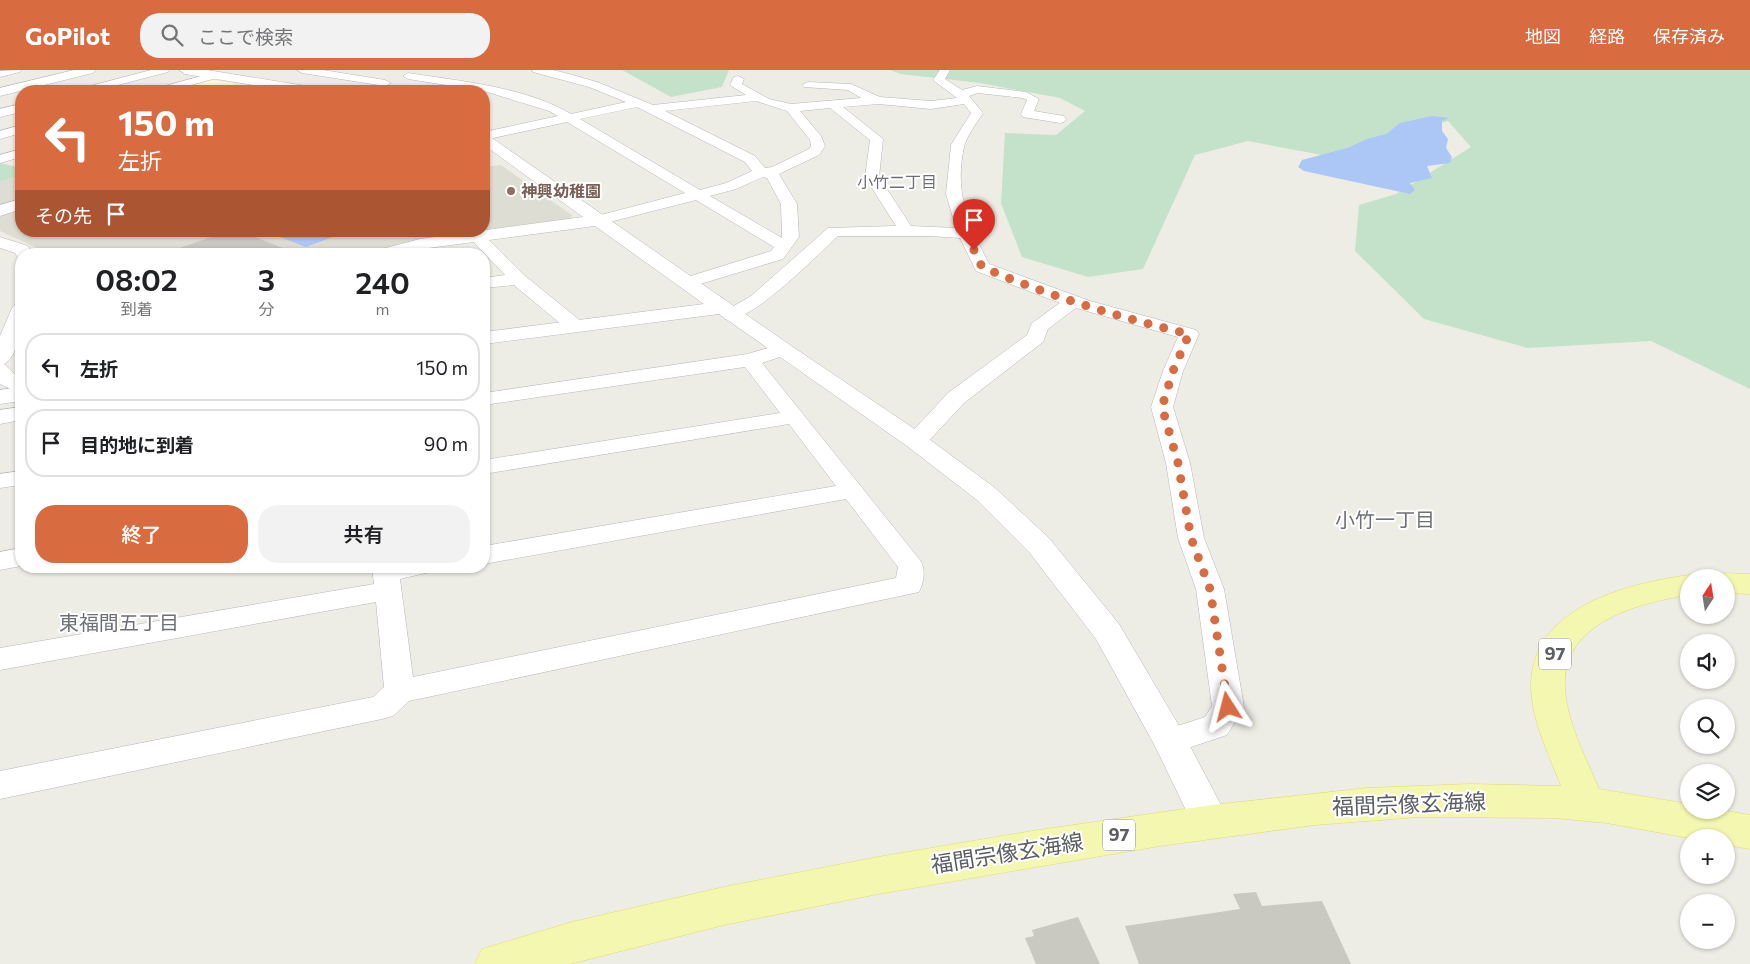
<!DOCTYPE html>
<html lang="ja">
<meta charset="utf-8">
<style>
:root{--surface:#fff;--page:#f2f2f2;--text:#202124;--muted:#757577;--line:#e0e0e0;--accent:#d86b40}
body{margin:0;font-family:Commissioner,"Noto Sans JP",sans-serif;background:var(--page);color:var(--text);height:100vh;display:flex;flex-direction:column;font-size:19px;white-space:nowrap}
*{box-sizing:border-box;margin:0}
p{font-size:16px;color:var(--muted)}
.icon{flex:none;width:28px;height:28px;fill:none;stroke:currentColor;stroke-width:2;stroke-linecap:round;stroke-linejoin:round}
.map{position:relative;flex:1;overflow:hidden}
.details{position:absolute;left:15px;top:178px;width:475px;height:325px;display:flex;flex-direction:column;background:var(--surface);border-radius:20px;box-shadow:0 1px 4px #0004}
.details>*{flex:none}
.banner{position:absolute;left:15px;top:15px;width:475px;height:152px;border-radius:20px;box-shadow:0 1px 4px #0004;background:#d86b40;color:#fff;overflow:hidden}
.needle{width:32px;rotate:12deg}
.buttons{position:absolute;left:1680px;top:499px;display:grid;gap:10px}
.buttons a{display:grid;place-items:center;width:55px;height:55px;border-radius:50%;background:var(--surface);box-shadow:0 1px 4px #0004;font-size:25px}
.pin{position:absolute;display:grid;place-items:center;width:42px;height:42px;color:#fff;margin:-51px -21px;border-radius:50% 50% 50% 0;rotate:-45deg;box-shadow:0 0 5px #0007}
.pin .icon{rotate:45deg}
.me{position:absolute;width:55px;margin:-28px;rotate:351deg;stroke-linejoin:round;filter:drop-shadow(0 0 4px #0008)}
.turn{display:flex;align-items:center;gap:18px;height:105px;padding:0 20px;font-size:22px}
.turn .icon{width:65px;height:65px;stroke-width:2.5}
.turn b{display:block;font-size:35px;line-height:42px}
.then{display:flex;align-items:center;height:48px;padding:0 20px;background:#0003;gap:10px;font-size:19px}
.eta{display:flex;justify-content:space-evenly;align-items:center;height:85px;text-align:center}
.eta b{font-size:30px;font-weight:600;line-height:35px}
.primary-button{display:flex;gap:10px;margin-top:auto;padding:10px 20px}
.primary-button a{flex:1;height:58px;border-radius:20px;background:var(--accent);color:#fff;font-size:20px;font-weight:600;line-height:58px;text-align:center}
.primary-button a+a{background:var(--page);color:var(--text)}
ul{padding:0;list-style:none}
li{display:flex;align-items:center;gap:15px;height:68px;margin:0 10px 8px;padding:0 10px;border:2px solid var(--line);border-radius:20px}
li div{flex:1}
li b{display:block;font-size:19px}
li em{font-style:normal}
header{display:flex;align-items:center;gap:30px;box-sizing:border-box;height:70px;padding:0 25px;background:var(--accent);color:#fff}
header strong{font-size:24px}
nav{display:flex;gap:28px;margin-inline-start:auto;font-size:18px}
.search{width:350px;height:45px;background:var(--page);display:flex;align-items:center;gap:12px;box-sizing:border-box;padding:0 18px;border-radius:20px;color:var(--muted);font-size:19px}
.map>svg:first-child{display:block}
.commercial{fill:#faf9dd}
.education{fill:#ddddd3}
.green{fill:#c4e2ca}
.water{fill:#acc7f6}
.building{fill:#c9c8c1}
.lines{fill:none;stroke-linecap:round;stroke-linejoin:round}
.street-casing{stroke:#b5b6ba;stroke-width:1}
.secondary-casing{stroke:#b6b7bd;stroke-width:1}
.primary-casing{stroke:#e3da68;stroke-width:1}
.street{fill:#fff;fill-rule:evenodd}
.secondary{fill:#fff;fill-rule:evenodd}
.primary{fill:#f4f7b0;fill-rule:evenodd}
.route{stroke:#d86b40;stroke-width:9;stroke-dasharray:0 16.2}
.education-dot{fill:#8d6e63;stroke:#fff;stroke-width:2}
.labels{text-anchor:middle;stroke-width:4;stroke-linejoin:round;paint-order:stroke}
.far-neighbourhood-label{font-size:16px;fill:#6e7075;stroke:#fff}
.far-education-label{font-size:16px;font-weight:bold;fill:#785e54;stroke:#fff;text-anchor:start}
.shield{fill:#fff;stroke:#8d8e92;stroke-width:1}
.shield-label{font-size:18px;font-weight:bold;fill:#5c5e64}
.neighbourhood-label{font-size:20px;fill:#6e7075;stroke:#fff}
.near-street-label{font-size:22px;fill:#5c5e64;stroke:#fff}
</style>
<header>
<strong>GoPilot</strong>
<div class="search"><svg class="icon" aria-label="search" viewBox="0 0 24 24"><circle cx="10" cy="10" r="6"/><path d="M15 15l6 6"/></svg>ここで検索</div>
<nav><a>地図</a><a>経路</a><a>保存済み</a></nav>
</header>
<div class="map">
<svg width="1750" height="894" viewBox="0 0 1750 894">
<rect width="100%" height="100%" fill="#edede5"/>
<path class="commercial" d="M207 9 278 21H191L176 18Z"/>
<path class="education" d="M501 95 573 146 566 151 484 161V97Z
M21 105V128L0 135V112Z
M21 139V161H483L404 173 367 184H40L35 177 0 161V146Z"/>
<path class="green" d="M622 0H729L722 17 671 27Z
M890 0H1750V319L1651 271 1528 278 1424 249 1355 181 1359 135 1396 124 1471 77 1448 51 1327 86 1248 71 1195 85 1143 199 1088 207 1022 187 1001 133 1005 63 1056 65 1085 41 1060 28 980 13 901 4Z
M0 93 21 98V105L0 112Z"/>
<path class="water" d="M1432 46 1449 48 1442 51V61L1448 69 1446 78 1452 87 1450 93 1427 96 1432 108 1410 113 1415 120 1410 124 1304 101 1298 97 1302 90 1347 78 1367 69 1386 64 1400 53Z
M338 161 343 163 306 177 267 162Z"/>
<path class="building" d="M229 161H239L293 182V184H174V180Z
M1256 822 1262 836 1322 831 1351 894H1139L1125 856 1240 839 1233 824Z
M1078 847 1100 894H1036L1025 868 1034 866 1032 860Z"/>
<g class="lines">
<defs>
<path id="street" d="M21 0 20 2 0 7V1Z
M151 0H169L168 2 95 21H77L79 19Z
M297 0H323L385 10 391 13 385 16 302 3Z
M532 0H553L569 4 597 12 653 35 746 25 730 15 734 7 738 6 744 9 742 14 769 29 791 34 861 28 848 20 804 17 802 15 808 12 851 14 880 27 931 31 957 28 933 10 940 0H950L945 9 962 20 977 16 1026 22 1039 29 1034 41 1064 46 1066 49 1064 52 1060 53 1023 47 1021 44 1027 30 1023 28 978 23 969 26 983 43C977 53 967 65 964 77 954 123 968 153 989 194L1090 231 1196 260 1199 264 1183 301 1173 337 1190 393 1204 468 1224 519 1244 637 1227 665 1170 684 1159 680 1154 671 1159 662 1205 647 1212 636 1196 519 1178 468 1166 393 1151 337 1163 301 1178 267 1076 238 1048 259 1043 272 964 333 924 376 916 378 908 376 905 371 908 366 948 323 1027 265 1032 253 1060 233 976 201 960 168 929 166H838C818 184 750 255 725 249L723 245 725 241 751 226 828 158 896 156 865 107 870 70 830 38 800 41 821 66 825 76 819 85 779 104 797 134 799 167 783 189 687 218 681 217 678 213 681 209 771 181 774 177 696 130 598 155 593 153 590 150 593 147 685 123 567 52 484 70V62L558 46 549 41 484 21 408 9 403 6 408 3C459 11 526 17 571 44L626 32 589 17 533 2ZM756 31 787 41 810 70 811 76 809 79 772 97 765 98 755 86 665 41ZM879 34 931 39 964 34 971 43 951 75 946 124 956 158 911 156 879 107 883 69 843 37ZM637 37 745 92 752 101 726 113 700 120 580 49ZM763 107 767 108 781 134 782 168 710 126 736 119Z
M216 2 220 3V7L170 21H152L154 19Z
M21 34V42L0 47V39Z
M21 55V63L0 69V61Z
M21 79V87L0 93V85Z
M476 161 482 163 524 205 582 252 584 256 582 260H568L514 215 484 218V208L505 205 468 166 470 163Z
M0 167 28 176 32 184H21V188H18L15 183 0 178Z
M21 232C22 248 20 286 4 294L21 310V324L0 314V266L12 238 15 234Z
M782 274 789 276 792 280 789 284 762 293 920 490C926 499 924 512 919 522L409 631 393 646 382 649 0 729V701L373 627 384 617 376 532 0 600V578L374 514 372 496H434L430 502 400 509 413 607 896 508 898 497 846 429 484 494V476L836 416 789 354 484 404V390L780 343 745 297 484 335V323L747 284Z
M21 337V350L0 354V340Z
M21 401V415L0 418V404Z
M21 478V496L0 500V482Z"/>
<path id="secondary" d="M74 0H95L93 3 0 26V18Z
M179 0H207L312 17 318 21H291L185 4Z
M484 65 489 66 790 275 925 366 995 418 1049 468 1119 554 1182 661 1223 739 1229 751 1223 763 1210 768 1197 763 1155 676 1096 569 1029 482 977 430 907 376 719 244 484 274V262L704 234 595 156 421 179 405 184H375L378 180 420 169 583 147 484 75Z
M21 129V139L0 146V135Z
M21 317V331L0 334V320Z"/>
<path id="primary" d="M1726 503 1750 504V524L1726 523V508H1714Z
M1689 505 1699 508H1689V525C1638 533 1560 553 1565 618 1567 653 1586 688 1599 719L1689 734V740H1721L1750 745V779L1726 775V768H1689L1607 753 1554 748 1419 747 1315 755 1160 776 878 824 724 855 570 894H475L482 879 572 852 724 817 878 787 1032 761 1212 735 1367 718 1470 714 1561 716C1549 685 1532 651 1531 618 1530 537 1626 514 1689 505Z"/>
</defs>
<use href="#street" class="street-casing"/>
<use href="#secondary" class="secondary-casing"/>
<use href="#primary" class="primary-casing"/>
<use href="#street" class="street"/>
<use href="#secondary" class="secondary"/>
<use href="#primary" class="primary"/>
</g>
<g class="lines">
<path class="route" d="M974 180 982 197C1049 226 1118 247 1189 264L1173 301 1162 337 1178 393 1191 468 1210 519 1228 637"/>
</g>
<circle class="education-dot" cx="511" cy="121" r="5"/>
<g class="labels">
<g class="far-neighbourhood-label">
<text x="897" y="118">小竹二丁目</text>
</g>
<g class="far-education-label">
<text x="521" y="127">神興幼稚園</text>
</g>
<g class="shield">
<rect x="1539" y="568.5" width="32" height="31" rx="4"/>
<rect x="1103" y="749.5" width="32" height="31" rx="4"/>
</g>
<g class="shield-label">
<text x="1555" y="590">97</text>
<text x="1119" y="771">97</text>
</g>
<g class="neighbourhood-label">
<text x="1385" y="457">小竹一丁目</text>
<text x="119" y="560">東福間五丁目</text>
</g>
<g class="near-street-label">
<text transform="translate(1409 734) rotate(-2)" y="8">福間宗像玄海線</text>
<text transform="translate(1007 783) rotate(-9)" y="8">福間宗像玄海線</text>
</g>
</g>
</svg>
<div class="buttons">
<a><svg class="needle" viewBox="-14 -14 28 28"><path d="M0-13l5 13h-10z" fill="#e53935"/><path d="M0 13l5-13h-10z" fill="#757577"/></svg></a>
<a><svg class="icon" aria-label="sound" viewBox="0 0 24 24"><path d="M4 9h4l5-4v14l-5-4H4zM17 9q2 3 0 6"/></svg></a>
<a><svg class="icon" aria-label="search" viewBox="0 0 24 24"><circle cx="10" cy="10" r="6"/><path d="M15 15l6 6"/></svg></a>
<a><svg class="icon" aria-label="layers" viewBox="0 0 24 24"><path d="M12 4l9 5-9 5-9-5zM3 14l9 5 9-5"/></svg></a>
<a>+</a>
<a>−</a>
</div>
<div class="pin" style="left:974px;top:180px;background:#d93025"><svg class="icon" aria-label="arrive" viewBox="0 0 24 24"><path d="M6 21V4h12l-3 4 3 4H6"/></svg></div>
<svg class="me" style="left:1228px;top:637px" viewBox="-20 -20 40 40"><path d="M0-17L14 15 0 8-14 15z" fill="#d86b40" stroke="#fff" stroke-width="4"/></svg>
<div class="banner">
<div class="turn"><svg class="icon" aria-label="left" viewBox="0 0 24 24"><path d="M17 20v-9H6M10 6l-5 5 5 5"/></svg><div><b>150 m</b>左折</div></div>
<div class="then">その先<svg class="icon" aria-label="arrive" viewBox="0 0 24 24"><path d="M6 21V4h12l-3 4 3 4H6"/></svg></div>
</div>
<section class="details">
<div class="eta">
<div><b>08:02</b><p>到着</p></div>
<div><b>3</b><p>分</p></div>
<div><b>240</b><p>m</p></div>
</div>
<ul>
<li><svg class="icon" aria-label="left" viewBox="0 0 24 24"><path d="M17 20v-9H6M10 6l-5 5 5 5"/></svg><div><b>左折</b></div><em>150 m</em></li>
<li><svg class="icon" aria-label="arrive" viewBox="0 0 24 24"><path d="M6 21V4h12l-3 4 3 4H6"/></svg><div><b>目的地に到着</b></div><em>90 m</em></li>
</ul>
<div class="primary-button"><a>終了</a><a>共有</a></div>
</section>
</div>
